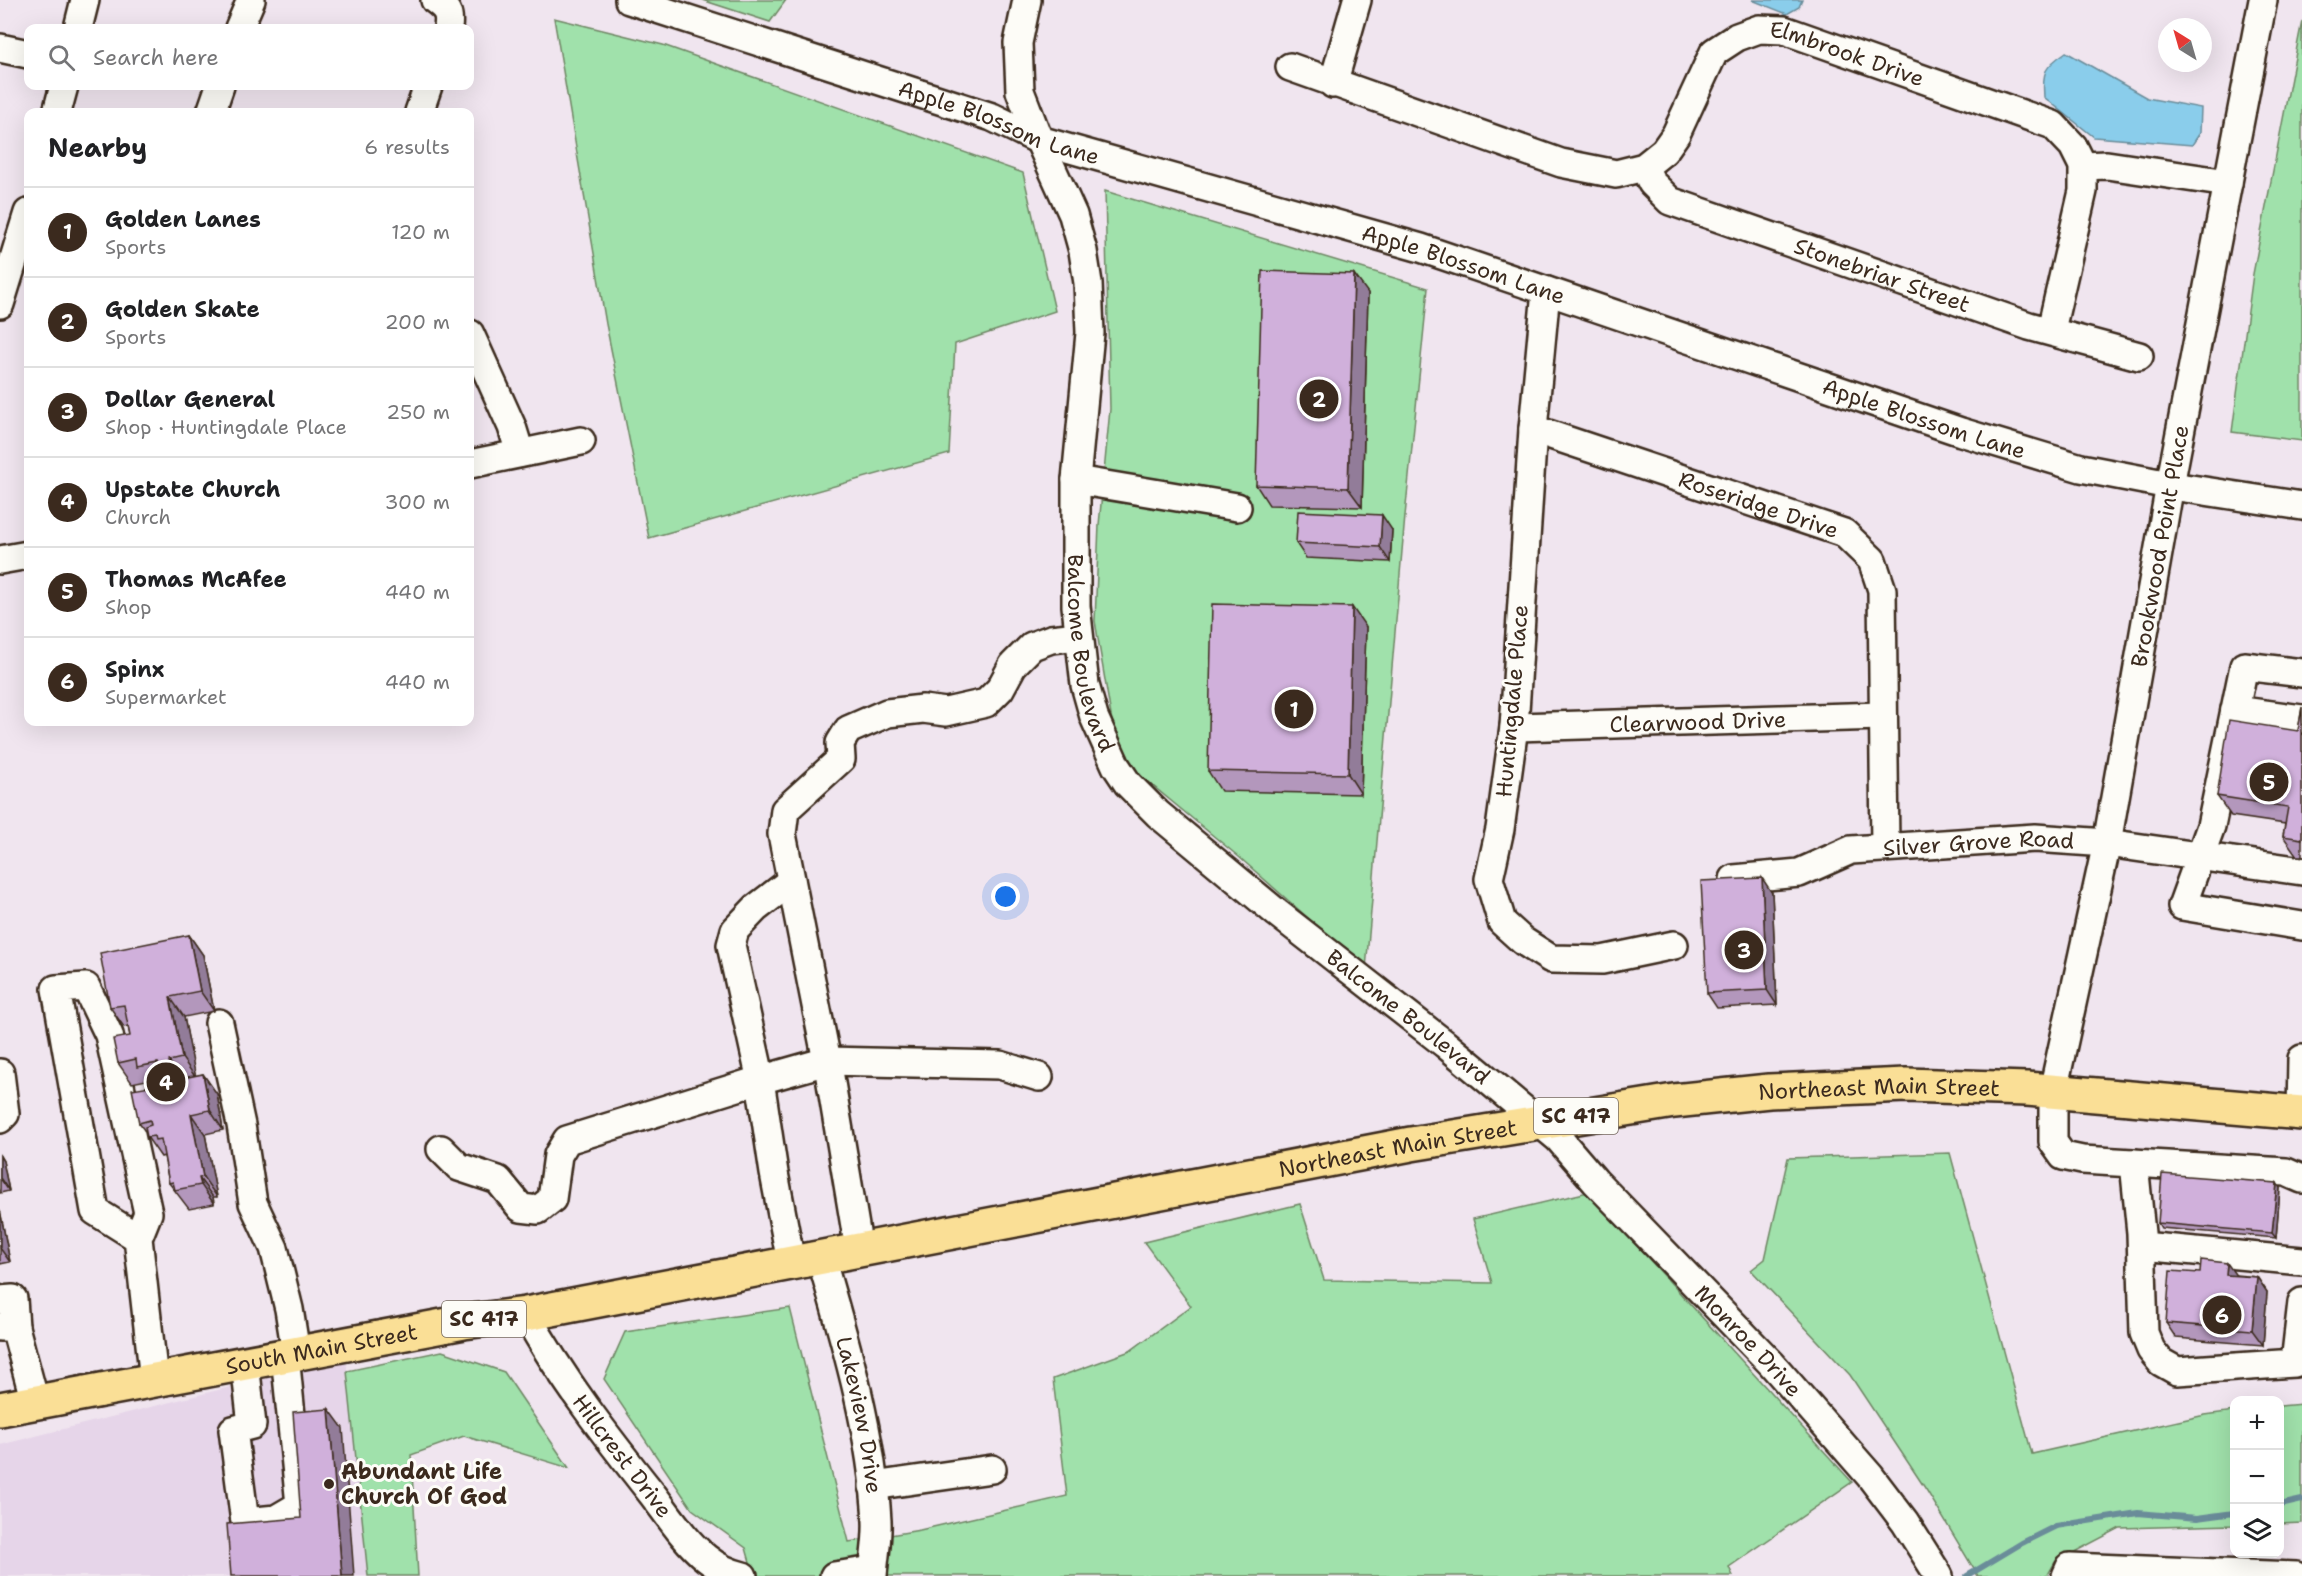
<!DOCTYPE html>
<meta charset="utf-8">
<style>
body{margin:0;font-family:"Shantell Sans",sans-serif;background:#f6f6f6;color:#202124}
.controls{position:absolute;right:18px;bottom:18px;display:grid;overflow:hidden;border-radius:12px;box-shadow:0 6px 24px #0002}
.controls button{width:54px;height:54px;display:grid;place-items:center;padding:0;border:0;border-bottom:2px solid #e0e0e0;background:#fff;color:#202124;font:30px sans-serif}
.compass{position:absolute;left:2158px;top:18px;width:54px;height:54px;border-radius:50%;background:#fff;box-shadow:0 6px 24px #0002;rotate:323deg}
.you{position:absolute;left:1006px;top:897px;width:21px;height:21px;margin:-15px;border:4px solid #fff;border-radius:50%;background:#1a73e8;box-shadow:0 0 0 9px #1a73e833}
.badge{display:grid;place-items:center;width:39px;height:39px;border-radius:50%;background:#3b2a1e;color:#fff;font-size:20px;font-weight:700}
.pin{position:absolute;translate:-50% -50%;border:3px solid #fff;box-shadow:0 2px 6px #0006}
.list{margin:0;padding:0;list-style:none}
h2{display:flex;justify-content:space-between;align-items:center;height:78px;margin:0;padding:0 24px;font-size:26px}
h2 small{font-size:20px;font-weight:400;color:#757577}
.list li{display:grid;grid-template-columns:39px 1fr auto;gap:18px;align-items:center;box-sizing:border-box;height:90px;padding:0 24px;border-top:2px solid #e0e0e0}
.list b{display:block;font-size:22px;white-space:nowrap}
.list p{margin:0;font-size:20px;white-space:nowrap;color:#757577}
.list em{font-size:20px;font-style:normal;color:#757577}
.icon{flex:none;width:33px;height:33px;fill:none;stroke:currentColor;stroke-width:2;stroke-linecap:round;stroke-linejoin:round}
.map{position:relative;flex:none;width:2302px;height:1576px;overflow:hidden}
.search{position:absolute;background:#fff;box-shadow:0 6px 24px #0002;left:24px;top:24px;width:450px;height:66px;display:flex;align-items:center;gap:15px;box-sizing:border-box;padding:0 21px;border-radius:12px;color:#757577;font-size:22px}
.panel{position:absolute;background:#fff;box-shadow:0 6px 24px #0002;left:24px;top:108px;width:450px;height:618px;border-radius:12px}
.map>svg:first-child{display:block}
</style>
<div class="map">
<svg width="2302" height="1576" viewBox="0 0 2302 1576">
<rect width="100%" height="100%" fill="#f0e5ef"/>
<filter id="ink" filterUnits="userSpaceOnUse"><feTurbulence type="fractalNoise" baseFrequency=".0167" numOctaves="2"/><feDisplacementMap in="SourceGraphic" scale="12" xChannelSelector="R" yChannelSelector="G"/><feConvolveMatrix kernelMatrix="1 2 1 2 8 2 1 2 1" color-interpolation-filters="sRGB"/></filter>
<g filter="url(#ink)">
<!-- built -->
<path fill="#e6d5e9" d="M346,1358L368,1576H0V1445Z"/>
<!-- green -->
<g fill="#a0e1ab" stroke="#6e8664" stroke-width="1.5">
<path d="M702,0H786L770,22Z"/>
<path d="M554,18L663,45L1023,173L1055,311L955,344L949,454L649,538L606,324Z"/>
<path d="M2302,21V441L2232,432L2253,274Z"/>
<path d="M1105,191L1428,288L1405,516L1366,969L1239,857L1118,757L1095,621L1099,525L1110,409Z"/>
<path d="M1950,1153L2032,1454L2205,1415L2234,1411V1525L2120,1528L2055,1562L2047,1576H1978L1927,1491L1850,1375L1751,1270L1765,1259L1788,1158Z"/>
<path d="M1588,1192L1852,1482L1729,1567L1733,1576H754L746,1548L692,1509L604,1379L625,1332L790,1308L849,1542L920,1530L1067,1496L1053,1379L1130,1351L1191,1306L1144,1242L1300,1204L1324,1280L1492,1283L1473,1219Z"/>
<path d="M442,1351L504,1372L569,1468L464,1436L411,1455L418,1576H368L347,1371Z"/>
<path d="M2302,1404V1523L2280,1524V1406Z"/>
</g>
<!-- water -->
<g fill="#8acdeb" stroke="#6a8c99" stroke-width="1.5">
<path d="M1752,0H1802L1799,7L1787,14Z"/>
<path d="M2066,52L2147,98L2201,108L2200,133L2192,145L2094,137L2044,97C2042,72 2044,67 2066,52Z"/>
</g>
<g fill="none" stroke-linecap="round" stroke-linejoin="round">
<!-- stream -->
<g stroke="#6a8c99" stroke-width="6">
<path d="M2280,1505L2302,1500"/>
<path d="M1967,1576L2022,1543L2056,1526L2138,1513L2197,1518L2234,1513"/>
</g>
<defs>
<g id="minor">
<path d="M435,0C447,9 450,13 448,28"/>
<path id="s1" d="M629,0L992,117L1039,140L1421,248L1961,432L2081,468L2185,488L2302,506"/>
<path id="s2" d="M1027,0L1018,43L1020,91L1039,140L1073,215L1083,251L1088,283L1090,333L1076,480V606L1085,685L1094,717L1116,766L1128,784L1158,814L1277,913L1445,1044L1559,1139L1595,1181L1771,1363L1870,1476L1905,1522L1939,1576"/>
<path d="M2263,0L2170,485L2107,843L2053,1091V1142L2063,1156L2082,1160L2286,1172L2302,1179"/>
<path d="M78,28L85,0"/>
<path d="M239,28L251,0"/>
<path d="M0,48L28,54"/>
<path id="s3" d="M1290,67L1561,163L1616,174L1644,167L1664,151L1676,134L1714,52L1737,37L1759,29L1784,30L2053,125L2073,146L2083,166V191L2051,330"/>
<path d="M1333,84L1357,0"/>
<path d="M57,112L64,86"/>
<path d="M211,112L220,86"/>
<path d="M419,112L428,86"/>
<path d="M2083,166L2107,165L2228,183"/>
<path id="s4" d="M1644,167L1652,183L1670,201L2029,326L2139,356"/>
<path d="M1546,291L1533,429L1514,727L1500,829L1489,879L1502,922L1523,941L1551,959L1602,960L1674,945"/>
<path d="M0,304L28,213"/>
<path d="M470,334L512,427L520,453"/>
<path id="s5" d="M1533,429L1844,533L1872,560L1882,590L1885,847"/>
<path d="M470,464L581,441"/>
<path d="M1076,480L1237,507"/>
<path d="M0,560L28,555"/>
<path d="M2302,673L2244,666L2211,826L2182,906L2302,926"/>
<path d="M2235,710L2302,719"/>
<path id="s6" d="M1514,727L1883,716"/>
<path id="s7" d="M1734,879L1799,873L1851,850L2035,838L2107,843L2302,871"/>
<path d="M219,1023L241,1125L253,1203L274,1248L289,1309L296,1353"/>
<path d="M0,1073L5,1114L0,1119"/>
<path d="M2301,1113L2302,1059"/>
<path d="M441,1149L459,1167L498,1180L521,1208L538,1210L552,1199L558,1155L567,1140L760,1080L827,1061L1000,1065L1039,1077"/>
<path d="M2134,1163L2141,1233L2144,1333L2151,1350L2161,1362L2177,1371L2295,1363L2302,1302"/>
<path d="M138,1238L148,1213L109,1035L86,987L56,989L95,1211L138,1238L154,1380"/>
<path d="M2142,1246L2302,1261"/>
<path d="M859,1250L829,1071L782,834L785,810L841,759L840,743L848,730L887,713L923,709L946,712L986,703L1000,689L1013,665L1032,646L1051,639L1078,636"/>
<path id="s8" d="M821,1258C846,1344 872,1431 877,1521C878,1539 874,1558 873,1576"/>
<path d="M791,1262L774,1173L758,1067L731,945L735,930L756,908L791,881"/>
<path d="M0,1300L13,1299L15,1327"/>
<path id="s9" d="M526,1314C561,1378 607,1437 653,1495C669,1516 685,1541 706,1558C717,1567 730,1573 743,1576"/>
<path d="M0,1327H15L35,1402"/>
<path d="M245,1363L252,1425L233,1430L245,1522L276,1519L300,1505L285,1355"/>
<path d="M873,1486L992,1469"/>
<path d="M834,1576L873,1570"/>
<path d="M2066,1576L2070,1567L2297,1576"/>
</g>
<g id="major">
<path id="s10" d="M0,1409L464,1322L526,1314L1411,1144L1674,1101L1769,1091L1906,1085L2027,1089L2302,1113"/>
</g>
</defs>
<!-- minor casing -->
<use href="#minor" stroke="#3b2a1e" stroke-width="32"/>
<!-- major casing -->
<use href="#major" stroke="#3b2a1e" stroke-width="38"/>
<!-- minor -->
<use href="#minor" stroke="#fdfcf7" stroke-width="27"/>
<!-- major -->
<use href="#major" stroke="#fadf96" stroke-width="33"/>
</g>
<!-- wall -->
<g fill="#b397bc" stroke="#3b2a1e" stroke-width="1.5">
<path d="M1368,293L1362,507L1269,505L1256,485Z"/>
<path d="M1392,530L1390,562L1306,558L1296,543Z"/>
<path d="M1366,627L1361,794L1221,791L1208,771Z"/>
<path d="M2302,707V856H2297L2283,836L2285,824L2231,816L2217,796L2298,731Z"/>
<path d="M1772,893L1777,1005L1717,1008L1707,993Z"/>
<path d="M189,935L203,955L214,1011L184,1017L195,1076L203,1074L217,1094L223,1130L205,1134L217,1197H213L214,1204L189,1209L169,1183L164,1156L161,1157L147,1137V1134L139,1123L150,1086L146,1080L132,1083L118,1063L130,1036L128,1026L124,1027L110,1007Z"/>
<path d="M0,1156L3,1161L9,1191L0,1193Z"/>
<path d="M2280,1188L2276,1238L2161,1228L2158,1223Z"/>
<path d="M0,1210L10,1262L0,1264Z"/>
<path d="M2236,1275L2257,1277L2267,1292L2263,1345L2176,1338L2166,1323Z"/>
</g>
<!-- shaded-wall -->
<g fill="#927b99" stroke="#3b2a1e" stroke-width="1.5">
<path d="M1354,274L1368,293L1362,507L1348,488Z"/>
<path d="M1382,515L1392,530L1390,562L1380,547Z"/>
<path d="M1352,607L1366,627L1361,794L1348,774Z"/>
<path d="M1762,878L1772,893L1777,1005L1767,990Z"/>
<path d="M189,935L203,955L214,1011L200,991Z"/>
<path d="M170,997L184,1017L196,1078L182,1058Z"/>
<path d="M169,1061L183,1081L173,1080Z"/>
<path d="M203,1074L217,1094L223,1130L210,1110Z"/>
<path d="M191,1114L205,1134L217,1197L203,1177Z"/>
<path d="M0,1156L3,1161L9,1191L0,1178Z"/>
<path d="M199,1178L213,1197L214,1204L201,1185Z"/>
<path d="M2277,1183L2280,1188L2276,1238L2272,1233Z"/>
<path d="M0,1210L10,1262L0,1248Z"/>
<path d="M2227,1263L2237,1277L2226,1275Z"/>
<path d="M2257,1277L2267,1292L2263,1345L2252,1330Z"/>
<path d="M329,1409L343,1428L354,1576H342Z"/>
</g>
<!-- building -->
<g fill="#d0b0db" stroke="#3b2a1e" stroke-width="1.5">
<path d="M1262,271L1354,274L1348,488L1256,485Z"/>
<path d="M1298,511L1382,515L1380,547L1296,543Z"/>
<path d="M1212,604L1352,607L1348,774L1208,771Z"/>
<path d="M2302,707V839L2283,836L2288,807L2217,796L2229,720L2298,731Z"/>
<path d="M1762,878L1767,990L1707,993L1701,881Z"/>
<path d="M189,935L200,991L170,997L182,1058L169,1061L173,1080L203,1074L210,1110L191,1114L203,1177L199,1178L201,1185L175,1190L173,1182L169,1183L161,1139L155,1140L154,1136L147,1137L145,1127L151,1125L150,1120L139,1123L132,1089L162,1084L158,1063L137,1067L136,1059L118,1063L113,1039L130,1036L124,1005L110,1007L100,953Z"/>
<path d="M2162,1174L2277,1183L2272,1233L2158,1223Z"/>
<path d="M2201,1260L2227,1263L2226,1275L2257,1277L2252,1330L2166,1323L2170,1271L2200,1273Z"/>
<path d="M329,1409L342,1576H231L227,1524L301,1518L293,1412Z"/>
</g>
</g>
<!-- markers -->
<circle fill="#3b2a1e" stroke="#fdfcf7" stroke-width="2" cx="329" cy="1484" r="6"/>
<g text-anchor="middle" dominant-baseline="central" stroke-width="6" stroke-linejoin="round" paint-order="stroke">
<!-- shield labels -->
<g fill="#fdfcf7" stroke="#75695f" stroke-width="1.5">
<rect x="1534" y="1098" width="84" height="36" rx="4.5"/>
<rect x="442" y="1301" width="84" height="36" rx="4.5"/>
</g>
<g font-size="21" font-weight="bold" fill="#3b2a1e">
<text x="1576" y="1116">SC 417</text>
<text x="484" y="1319">SC 417</text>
</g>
<!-- street labels -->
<g font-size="22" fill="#3b2a1e" stroke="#fdfcf7">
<text stroke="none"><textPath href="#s3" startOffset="652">Elmbrook Drive</textPath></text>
<text stroke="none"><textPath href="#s1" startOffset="390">Apple Blossom Lane</textPath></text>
<text stroke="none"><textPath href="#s1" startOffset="876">Apple Blossom Lane</textPath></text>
<text stroke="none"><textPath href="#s4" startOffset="268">Stonebriar Street</textPath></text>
<text stroke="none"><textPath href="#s1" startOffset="1362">Apple Blossom Lane</textPath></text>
<text stroke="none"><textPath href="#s5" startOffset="238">Roseridge Drive</textPath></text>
<text transform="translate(2160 546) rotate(-80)">Brookwood Point Place</text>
<text stroke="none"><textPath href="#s2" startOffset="669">Balcome Boulevard</textPath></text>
<text transform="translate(1512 701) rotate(-85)">Huntingdale Place</text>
<text stroke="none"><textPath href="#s6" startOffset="184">Clearwood Drive</textPath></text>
<text stroke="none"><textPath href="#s7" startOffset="250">Silver Grove Road</textPath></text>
<text stroke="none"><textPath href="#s2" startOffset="1173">Balcome Boulevard</textPath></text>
<text stroke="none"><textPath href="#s10" startOffset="1908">Northeast Main Street</textPath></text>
<text stroke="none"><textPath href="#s10" startOffset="1422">Northeast Main Street</textPath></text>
<text stroke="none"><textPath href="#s2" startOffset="1644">Monroe Drive</textPath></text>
<text stroke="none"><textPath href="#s10" startOffset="327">South Main Street</textPath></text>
<text stroke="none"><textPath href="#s8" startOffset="162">Lakeview Drive</textPath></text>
<text stroke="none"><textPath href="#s9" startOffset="172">Hillcrest Drive</textPath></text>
</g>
<!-- poi labels -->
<g font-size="22" font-weight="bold" fill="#3b2a1e" stroke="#fdfcf7" text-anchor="start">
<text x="341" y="1471">Abundant Life<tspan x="341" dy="25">Church Of God</tspan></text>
</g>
</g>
</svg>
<div class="controls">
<button>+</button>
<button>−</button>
<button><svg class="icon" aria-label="layers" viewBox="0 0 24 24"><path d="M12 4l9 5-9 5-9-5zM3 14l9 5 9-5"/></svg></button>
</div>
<svg class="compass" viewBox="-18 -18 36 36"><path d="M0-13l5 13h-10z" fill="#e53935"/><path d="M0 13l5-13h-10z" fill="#757577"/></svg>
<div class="you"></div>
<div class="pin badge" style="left:1294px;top:709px">1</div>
<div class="pin badge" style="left:1319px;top:399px">2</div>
<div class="pin badge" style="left:1744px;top:950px">3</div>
<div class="pin badge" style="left:166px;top:1082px">4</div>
<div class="pin badge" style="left:2269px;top:782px">5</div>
<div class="pin badge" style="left:2222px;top:1315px">6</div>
<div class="search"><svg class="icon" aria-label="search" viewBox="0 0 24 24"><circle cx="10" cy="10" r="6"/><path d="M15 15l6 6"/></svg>Search here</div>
<section class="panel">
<h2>Nearby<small>6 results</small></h2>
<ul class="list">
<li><span class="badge">1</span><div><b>Golden Lanes</b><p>Sports</p></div><em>120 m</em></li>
<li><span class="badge">2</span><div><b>Golden Skate</b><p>Sports</p></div><em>200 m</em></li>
<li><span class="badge">3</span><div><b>Dollar General</b><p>Shop · Huntingdale Place</p></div><em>250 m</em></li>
<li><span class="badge">4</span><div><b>Upstate Church</b><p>Church</p></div><em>300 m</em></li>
<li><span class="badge">5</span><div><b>Thomas McAfee</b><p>Shop</p></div><em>440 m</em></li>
<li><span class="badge">6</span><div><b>Spinx</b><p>Supermarket</p></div><em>440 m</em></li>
</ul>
</section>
</div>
